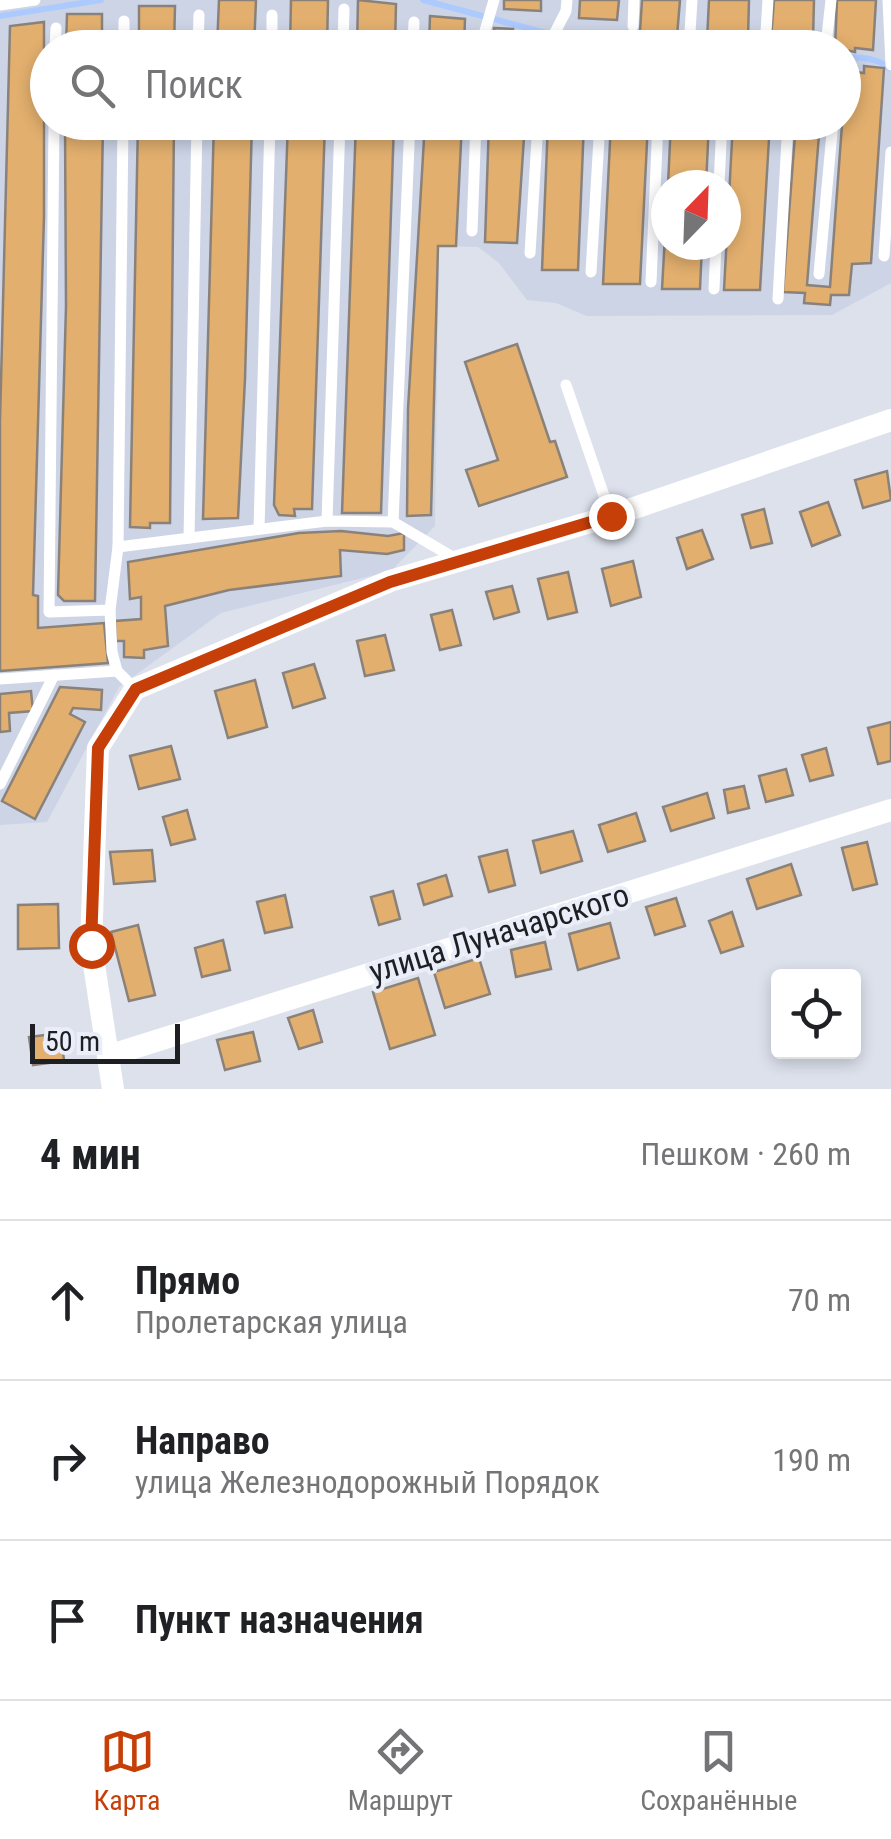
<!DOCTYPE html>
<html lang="ru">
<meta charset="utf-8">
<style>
body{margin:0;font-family:"Roboto Condensed",sans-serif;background:#f6f6f6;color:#202124}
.controls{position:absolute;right:30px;bottom:30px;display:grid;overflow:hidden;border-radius:10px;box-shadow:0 5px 15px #0003}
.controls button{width:90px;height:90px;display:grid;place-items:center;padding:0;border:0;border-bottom:2px solid #e0e0e0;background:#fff;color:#202124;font:50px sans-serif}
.compass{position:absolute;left:651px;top:170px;width:90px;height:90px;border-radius:50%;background:#fff;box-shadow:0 5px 15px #0003;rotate:23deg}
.scale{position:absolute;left:30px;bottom:25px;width:150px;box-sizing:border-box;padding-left:10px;border:5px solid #1d1f23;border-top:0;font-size:28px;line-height:35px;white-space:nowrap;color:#1d1f23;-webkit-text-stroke:8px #e9eef9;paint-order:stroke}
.stop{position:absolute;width:30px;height:30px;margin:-22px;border:8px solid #c63f08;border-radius:50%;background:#fff}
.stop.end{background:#c63f08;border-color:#fff;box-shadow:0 2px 10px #0008}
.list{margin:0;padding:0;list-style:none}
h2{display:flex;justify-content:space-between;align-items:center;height:130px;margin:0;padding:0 40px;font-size:42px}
h2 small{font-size:32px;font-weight:400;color:#757577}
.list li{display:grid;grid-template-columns:65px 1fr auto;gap:30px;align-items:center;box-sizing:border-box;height:160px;padding:0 40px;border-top:2px solid #e0e0e0}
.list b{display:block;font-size:38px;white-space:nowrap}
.list p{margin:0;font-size:32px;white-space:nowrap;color:#757577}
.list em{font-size:32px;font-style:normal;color:#757577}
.icon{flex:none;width:55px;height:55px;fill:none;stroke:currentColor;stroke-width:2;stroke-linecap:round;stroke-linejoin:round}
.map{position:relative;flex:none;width:891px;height:1089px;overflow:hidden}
.search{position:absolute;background:#fff;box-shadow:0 5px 15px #0003;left:30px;right:30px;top:30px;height:110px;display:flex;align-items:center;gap:25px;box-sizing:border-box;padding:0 35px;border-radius:55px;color:#757577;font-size:38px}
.sheet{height:610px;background:#fff}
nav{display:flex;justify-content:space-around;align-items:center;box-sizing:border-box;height:140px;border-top:2px solid #e0e0e0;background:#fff;font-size:28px;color:#757577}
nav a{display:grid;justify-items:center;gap:5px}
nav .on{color:#c63f08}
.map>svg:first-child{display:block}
</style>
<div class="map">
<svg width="891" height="1089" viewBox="0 0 891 1089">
<rect width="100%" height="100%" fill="#dce1ec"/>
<!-- built -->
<path fill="#ccd4e6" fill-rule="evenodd" d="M0,0H891V283L832,315L587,316L556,303L527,300L499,263L478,247L439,246L435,526L391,571L221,613L119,687L47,822L0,825ZM48,48H844V122H48ZM666,185H726V245H666Z"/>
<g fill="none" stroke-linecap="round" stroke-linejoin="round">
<!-- stream -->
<g stroke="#adcaff" stroke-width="6">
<path d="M423,0L553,35L699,48"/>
<path d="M0,16L101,0"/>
<path d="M844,57C860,57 877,58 890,68"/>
</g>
</g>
<!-- building -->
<g fill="#e2af6e" stroke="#8a827a" stroke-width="2.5">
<path d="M219,0H256L254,48H217Z"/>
<path d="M291,0H328L327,48H290Z"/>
<path d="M358,0L396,4L395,48H357Z"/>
<path d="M504,0H541V11L504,9Z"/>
<path d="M580,0H619L617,20L579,18Z"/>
<path d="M642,0H680L677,36L640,32Z"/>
<path d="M709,0H749L748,38L707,41Z"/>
<path d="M774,0H814L813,40L771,38Z"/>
<path d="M837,0H876L873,50L855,48V52L835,48Z"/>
<path d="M139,6H175L174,48H139Z"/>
<path d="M67,14H102V48H66Z"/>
<path d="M430,16L465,19L464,48H429Z"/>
<path d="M44,22V216L33,595L38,596V628L104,623L108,663L0,671V421L10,26Z"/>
<path d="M494,28L513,29V36L531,39L530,48H493Z"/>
<path d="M864,66L884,68L871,263L852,264L849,295H831L830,305L804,303L805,293L783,292L796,122H820L807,285L830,287L846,71L864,73Z"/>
<path d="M65,122H103L95,601H64L58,595L66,306Z"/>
<path d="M138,122H174L170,523H150V528L130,527Z"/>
<path d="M214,122H252L245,379L238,518L203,519Z"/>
<path d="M288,122H325L312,509H294L295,516L279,515L274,505Z"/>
<path d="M356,122H394L381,513H342Z"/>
<path d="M425,122H462L456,246H438L431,515L407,516L408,409Z"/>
<path d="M489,122H525L517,243L485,242Z"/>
<path d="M548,122H584L578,270H542Z"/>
<path d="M611,122H648L640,284H603Z"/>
<path d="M671,122H709L706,185H668Z"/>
<path d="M733,122H770L760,290H724Z"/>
<path d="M666,218V245H702L700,289H662Z"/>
<path d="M517,344L550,442L555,441L567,477L479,506L466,470L498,460L465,362Z"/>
<path d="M887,471L891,500L863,508L855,480Z"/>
<path d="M828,502L840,535L812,546L800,512Z"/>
<path d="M764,509L772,543L751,548L742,515Z"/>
<path d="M702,530L713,559L687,569L677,538Z"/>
<path d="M341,531L388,536L404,533V550L387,554L340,550L341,576L229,590L165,606L168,646L144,650V658L124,657V641H116L115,621L141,619V597L130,599L128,562L299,533Z"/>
<path d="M633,561L641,597L611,606L602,569Z"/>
<path d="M568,572L577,612L548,619L538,579Z"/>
<path d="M512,586L519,612L494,619L486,592Z"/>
<path d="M452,610L461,645L440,650L431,615Z"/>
<path d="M385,635L394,670L365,676L357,641Z"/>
<path d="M314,664L325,698L293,708L283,673Z"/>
<path d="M255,680L267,727L228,738L215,691Z"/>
<path d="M60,687L102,690L101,710L73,708L70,714L85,722L35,819L2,801Z"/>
<path d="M31,691L33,711L9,713L10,731L0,732V694Z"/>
<path d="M891,722V761L878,764L868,728Z"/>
<path d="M171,746L180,779L139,789L130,756Z"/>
<path d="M826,748L833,775L810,781L802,755Z"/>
<path d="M786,769L793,795L766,802L759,776Z"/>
<path d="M744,786L749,808L728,813L724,790Z"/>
<path d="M707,793L714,818L671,831L663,807Z"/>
<path d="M187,810L195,839L171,845L163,817Z"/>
<path d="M636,813L645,841L608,852L599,825Z"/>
<path d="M573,831L582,861L541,873L533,841Z"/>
<path d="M867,842L877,884L853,890L842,848Z"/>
<path d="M152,850L155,881L114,884L110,852Z"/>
<path d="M507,850L515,885L489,892L479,857Z"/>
<path d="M791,864L801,895L757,909L747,879Z"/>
<path d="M446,875L452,896L424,905L418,884Z"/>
<path d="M393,891L400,919L379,925L371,897Z"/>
<path d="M285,895L292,927L265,933L257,902Z"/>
<path d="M676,898L685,926L655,935L646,907Z"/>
<path d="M58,904L59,948L18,949V905Z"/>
<path d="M732,912L743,946L721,953L709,921Z"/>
<path d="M610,923L619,958L578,970L569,934Z"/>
<path d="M138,925L155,995L129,1001L111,932Z"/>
<path d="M223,940L230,970L202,977L195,948Z"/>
<path d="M545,942L551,969L516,977L511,950Z"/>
<path d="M479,958L490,994L445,1008L434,972Z"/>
<path d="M418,978L435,1035L390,1049L373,992Z"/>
<path d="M313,1010L322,1042L299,1049L288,1018Z"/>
<path d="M253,1032L260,1061L225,1070L217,1040Z"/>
<path d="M61,1033L64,1061L33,1065L29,1037Z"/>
</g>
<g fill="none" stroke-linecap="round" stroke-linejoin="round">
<!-- service -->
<g stroke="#fff" stroke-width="11">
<path d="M888,0L891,65"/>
<path d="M0,5L35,0"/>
<path d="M633,26L634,0"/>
<path d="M766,32L768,0"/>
<path d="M55,48L56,28"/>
<path d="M124,48V21"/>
<path d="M198,48L199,15"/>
<path d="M272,48V15"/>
<path d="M343,48L344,9"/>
<path d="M413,48L414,22"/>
<path d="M480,48L494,0"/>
<path d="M547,48L566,11L567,0"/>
<path d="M689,48L692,0"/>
<path d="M829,48L827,36L831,0"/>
<path d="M54,122L49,612L110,610L118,547L327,521L393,522L456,559"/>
<path d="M719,185L722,122"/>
<path d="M472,231L476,122"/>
<path d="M530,253L538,122"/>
<path d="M884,256L891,152"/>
<path d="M591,272L600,122"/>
<path d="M819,274L833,122"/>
<path d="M651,282L658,122"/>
<path d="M714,289L716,245"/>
<path d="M778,299L788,122"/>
<path d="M566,385L611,516"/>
<path d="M327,521L340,122"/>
<path d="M393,522L410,122"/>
<path d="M259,529L270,122"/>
<path d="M189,538L197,122"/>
<path d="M118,547L123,122"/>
<path d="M110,610L112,652L117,671"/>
<path d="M0,679L117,671L135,689"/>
<path d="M0,784L54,675"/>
</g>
<!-- minor -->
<g stroke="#fff" stroke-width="22">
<path d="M108,1056L891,810"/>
<path d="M113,1089L91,945L98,748L135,689L390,581L611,516L891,420"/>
</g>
</g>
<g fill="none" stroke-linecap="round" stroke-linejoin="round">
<!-- route -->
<path stroke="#c63f08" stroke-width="12" d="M91,945L98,748L136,689L390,582L611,516"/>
</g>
<g text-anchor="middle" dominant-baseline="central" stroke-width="8" stroke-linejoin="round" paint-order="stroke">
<!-- street labels -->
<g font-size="32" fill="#1d1f23" stroke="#e9eef9">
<text transform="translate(499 933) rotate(-17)">улица Луначарского</text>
</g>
</g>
</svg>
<div class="controls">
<button><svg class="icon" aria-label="locate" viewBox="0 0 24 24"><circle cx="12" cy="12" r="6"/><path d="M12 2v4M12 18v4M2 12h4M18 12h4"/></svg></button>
</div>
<svg class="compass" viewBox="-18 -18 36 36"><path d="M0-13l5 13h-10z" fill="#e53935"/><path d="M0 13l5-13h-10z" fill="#757577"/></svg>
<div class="scale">50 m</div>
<div class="stop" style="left:91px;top:945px"></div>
<div class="stop end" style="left:611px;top:516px"></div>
<div class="search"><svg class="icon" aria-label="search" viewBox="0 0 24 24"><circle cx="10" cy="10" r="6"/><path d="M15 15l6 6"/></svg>Поиск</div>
</div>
<section class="sheet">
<h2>4 мин<small>Пешком · 260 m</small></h2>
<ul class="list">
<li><svg class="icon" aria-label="ahead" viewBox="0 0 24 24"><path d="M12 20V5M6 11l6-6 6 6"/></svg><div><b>Прямо</b><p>Пролетарская улица</p></div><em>70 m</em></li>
<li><svg class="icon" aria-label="right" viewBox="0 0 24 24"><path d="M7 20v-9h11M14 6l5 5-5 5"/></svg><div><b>Направо</b><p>улица Железнодорожный Порядок</p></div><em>190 m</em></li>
<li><svg class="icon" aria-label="arrive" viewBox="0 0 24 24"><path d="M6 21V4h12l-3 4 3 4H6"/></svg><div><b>Пункт назначения</b></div></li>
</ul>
</section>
<nav>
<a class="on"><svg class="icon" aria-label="map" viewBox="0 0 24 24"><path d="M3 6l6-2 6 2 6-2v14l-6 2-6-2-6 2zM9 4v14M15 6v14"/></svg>Карта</a>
<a><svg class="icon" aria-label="directions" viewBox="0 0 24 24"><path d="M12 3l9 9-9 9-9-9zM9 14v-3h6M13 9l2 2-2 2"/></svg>Маршрут</a>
<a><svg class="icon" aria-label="saved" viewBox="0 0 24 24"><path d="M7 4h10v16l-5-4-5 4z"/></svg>Сохранённые</a>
</nav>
